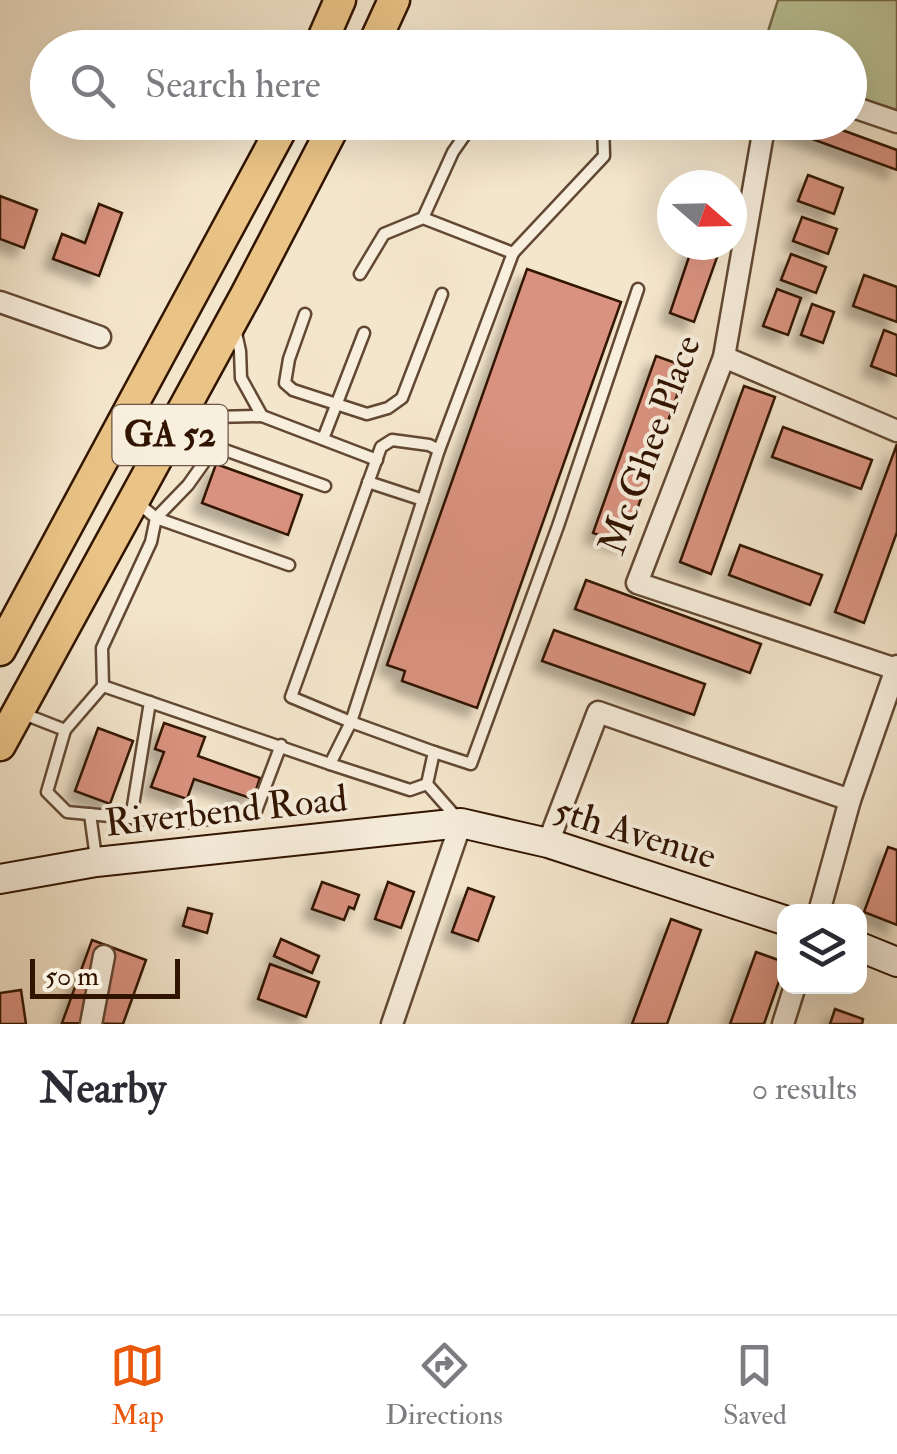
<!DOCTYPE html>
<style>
body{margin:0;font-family:"IM FELL Double Pica",serif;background:#f7f7f7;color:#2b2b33}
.controls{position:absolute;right:30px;bottom:30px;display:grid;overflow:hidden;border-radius:20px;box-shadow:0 10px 40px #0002}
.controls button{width:90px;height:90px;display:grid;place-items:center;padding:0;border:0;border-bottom:2px solid #e1e1e2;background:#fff;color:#2b2b33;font:50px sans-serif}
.compass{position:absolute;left:657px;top:170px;width:90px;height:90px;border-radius:50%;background:#fff;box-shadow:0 10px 40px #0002;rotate:110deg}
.scale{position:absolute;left:30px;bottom:25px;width:150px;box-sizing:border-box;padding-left:10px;border:5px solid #311400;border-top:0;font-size:28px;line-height:35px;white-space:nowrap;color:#311400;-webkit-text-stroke:8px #f8efde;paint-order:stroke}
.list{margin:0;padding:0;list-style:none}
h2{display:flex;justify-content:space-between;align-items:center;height:130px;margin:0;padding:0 40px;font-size:42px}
h2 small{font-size:32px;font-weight:400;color:#7c7c81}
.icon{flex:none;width:55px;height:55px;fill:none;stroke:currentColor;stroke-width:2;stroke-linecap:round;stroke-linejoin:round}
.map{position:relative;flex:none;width:897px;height:1024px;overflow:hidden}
.search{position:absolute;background:#fff;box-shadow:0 10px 40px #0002;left:30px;right:30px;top:30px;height:110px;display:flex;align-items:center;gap:25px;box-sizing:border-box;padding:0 35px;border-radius:55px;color:#7c7c81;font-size:38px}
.sheet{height:290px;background:#fff}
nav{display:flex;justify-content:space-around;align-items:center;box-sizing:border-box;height:140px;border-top:2px solid #e1e1e2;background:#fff;font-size:28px;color:#7c7c81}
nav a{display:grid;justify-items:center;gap:5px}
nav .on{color:#ea580c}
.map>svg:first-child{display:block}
</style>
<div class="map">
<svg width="897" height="1024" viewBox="0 0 897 1024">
<defs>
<filter id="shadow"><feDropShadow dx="-9" dy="9" stdDeviation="5" flood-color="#0004"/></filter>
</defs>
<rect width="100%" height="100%" fill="#f4e6cc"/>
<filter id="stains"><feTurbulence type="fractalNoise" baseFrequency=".002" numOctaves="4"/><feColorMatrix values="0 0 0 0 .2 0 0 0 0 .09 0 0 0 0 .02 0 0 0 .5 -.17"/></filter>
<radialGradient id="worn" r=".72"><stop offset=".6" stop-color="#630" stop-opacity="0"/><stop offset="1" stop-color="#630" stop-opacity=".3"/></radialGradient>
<!-- green -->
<path fill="#bcc497" stroke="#766c4c" stroke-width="2.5" d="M778,0H897V111L850,95V48L763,47Z"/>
<!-- building -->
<g fill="#d9927f" stroke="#311400" stroke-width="2.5" filter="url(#shadow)">
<path d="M784,122H820L897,150V170L782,128Z"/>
<path d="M808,175L843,188L834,214L798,201Z"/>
<path d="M0,196L37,210L24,248L0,239Z"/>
<path d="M99,204L122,213L99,276L53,259L62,234L85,243Z"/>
<path d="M802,217L837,229L828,254L793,241Z"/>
<path d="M693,245L721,246L694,322L670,313Z"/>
<path d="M791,254L826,267L816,293L781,280Z"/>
<path d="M527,269L621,302L477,708L402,681L405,671L387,665Z"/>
<path d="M864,275L897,287V322L853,306Z"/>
<path d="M777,289L801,298L788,335L763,326Z"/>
<path d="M812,304L834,312L823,343L801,335Z"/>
<path d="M884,330L897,335V376L871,366Z"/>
<path d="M656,356L687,367L625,544L593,533Z"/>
<path d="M744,386L775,397L711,574L680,562Z"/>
<path d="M783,427L872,460L861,489L772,457Z"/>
<path d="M897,444V532L864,623L835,612Z"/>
<path d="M216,464L302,495L288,535L202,503Z"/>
<path d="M740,545L822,575L810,605L729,575Z"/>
<path d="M586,580L761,644L750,673L575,609Z"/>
<path d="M554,630L705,684L694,715L542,661Z"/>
<path d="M164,723L205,737L198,756L260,778L253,799L194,779L187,799L151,787L164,752L155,749Z"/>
<path d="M98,728L133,741L110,804L75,791Z"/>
<path d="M888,847L897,850V925L864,912Z"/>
<path d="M322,882L359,895L354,909L349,907L344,920L312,909Z"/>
<path d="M388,882L414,892L401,928L375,919Z"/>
<path d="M468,888L494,897L478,941L452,932Z"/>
<path d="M188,908L212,914L207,933L183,926Z"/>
<path d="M671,919L701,930L667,1024H632Z"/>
<path d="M281,939L319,956L312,973L274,956Z"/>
<path d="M92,940L146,960L123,1024L62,1023Z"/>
<path d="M756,952L784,962V967L764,1024H730Z"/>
<path d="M270,964L319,982L306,1017L258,999Z"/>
<path d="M21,990L26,1024H0V993Z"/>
<path d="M835,1009L863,1019L862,1024H830Z"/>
</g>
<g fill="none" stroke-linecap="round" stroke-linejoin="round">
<defs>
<g id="lane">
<path d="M423,218L453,152L474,122"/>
<path d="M513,253L604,156L603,122"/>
<path d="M360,274L384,234L423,218L513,253L439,450"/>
<path d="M305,314L289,359L285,383L293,390L367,414L388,408L402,398L442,294"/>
<path d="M262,416L377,460"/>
<path d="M177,431L197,427L213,417L262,416L241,378L240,351L235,328"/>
<path d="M323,439L364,333"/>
<path d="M392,440L429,445L439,450L351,722L291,697L381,447Z"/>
<path d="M368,482L423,500"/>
<path d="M289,565L156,518L188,485L210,454L222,449L325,486"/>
<path d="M103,686L102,648L151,542L156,518L139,504"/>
<path d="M24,714L65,730"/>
<path d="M281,745L256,811L184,823L131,818L67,812L47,792L65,730L103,686L330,764"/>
<path d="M434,752L471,764L558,526L638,289"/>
<path d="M427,784L410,790L330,764L351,722L434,752L427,784L457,818"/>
<path d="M90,814L96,858"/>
<path d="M131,818L150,702"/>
</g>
<g id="street">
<path d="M850,106L897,122"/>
<path d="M765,122L724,357L637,583L896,669"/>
<path d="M0,302L100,337"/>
<path d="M724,357L897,431"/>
<path d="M548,843L598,712L850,800"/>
<path d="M819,912L850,800L897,666"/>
<path d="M91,1024L104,956"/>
<path d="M392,1024L461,823"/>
<path d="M783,1024L795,986"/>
</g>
<g id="secondary">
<path d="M0,879L96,862L461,823L548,843L784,920"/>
<path d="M860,947L897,962"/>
</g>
<g id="primary">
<path d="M319,48L340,0"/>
<path d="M372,48L394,0"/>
<path d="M0,650L285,122"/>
<path d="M0,745L246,295L336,122"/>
</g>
</defs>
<!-- lane casing -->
<use href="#lane" stroke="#624833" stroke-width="15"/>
<!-- street casing -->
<use href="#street" stroke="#624833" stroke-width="25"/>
<!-- secondary casing -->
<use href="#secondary" stroke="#311400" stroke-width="32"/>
<!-- primary casing -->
<use href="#primary" stroke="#311400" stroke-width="35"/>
<!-- lane -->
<use href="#lane" stroke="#f8efde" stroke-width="10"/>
<!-- street -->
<use href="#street" stroke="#f8efde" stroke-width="20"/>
<!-- secondary -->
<use href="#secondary" stroke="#f8efde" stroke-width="28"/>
<!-- primary -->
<use href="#primary" stroke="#eac386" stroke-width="30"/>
</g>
<g text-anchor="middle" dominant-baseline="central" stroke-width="8" stroke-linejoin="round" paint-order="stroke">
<!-- shield labels -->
<rect fill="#f8efde" stroke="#6d5643" stroke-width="2.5" x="112.5" y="405" width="115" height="60" rx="8"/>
<g font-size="35" font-weight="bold" fill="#311400">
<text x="170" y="435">GA 52</text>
</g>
<!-- street labels -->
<g font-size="38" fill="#311400" stroke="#f8efde">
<text transform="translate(650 445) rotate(-70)">Mc Ghee Place</text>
<text transform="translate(226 811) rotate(-6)">Riverbend Road</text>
<text transform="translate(635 833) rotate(17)">5th Avenue</text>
</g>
</g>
<rect width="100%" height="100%" filter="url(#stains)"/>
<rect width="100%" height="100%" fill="url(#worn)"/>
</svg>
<div class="controls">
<button><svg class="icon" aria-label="layers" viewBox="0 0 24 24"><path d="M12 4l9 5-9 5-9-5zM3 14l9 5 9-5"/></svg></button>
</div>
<svg class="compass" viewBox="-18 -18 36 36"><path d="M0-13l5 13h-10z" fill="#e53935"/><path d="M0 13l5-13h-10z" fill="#7c7c81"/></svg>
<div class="scale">50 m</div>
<div class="search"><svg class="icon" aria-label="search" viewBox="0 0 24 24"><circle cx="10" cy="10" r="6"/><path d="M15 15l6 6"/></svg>Search here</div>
</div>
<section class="sheet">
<h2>Nearby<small>0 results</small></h2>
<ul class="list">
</ul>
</section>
<nav>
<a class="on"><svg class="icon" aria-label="map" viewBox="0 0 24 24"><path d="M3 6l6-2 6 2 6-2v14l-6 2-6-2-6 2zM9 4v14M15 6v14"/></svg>Map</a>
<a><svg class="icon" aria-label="directions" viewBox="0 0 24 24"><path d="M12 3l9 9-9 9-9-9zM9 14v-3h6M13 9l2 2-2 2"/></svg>Directions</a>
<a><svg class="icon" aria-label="saved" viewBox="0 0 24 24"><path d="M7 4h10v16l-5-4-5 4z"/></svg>Saved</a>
</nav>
